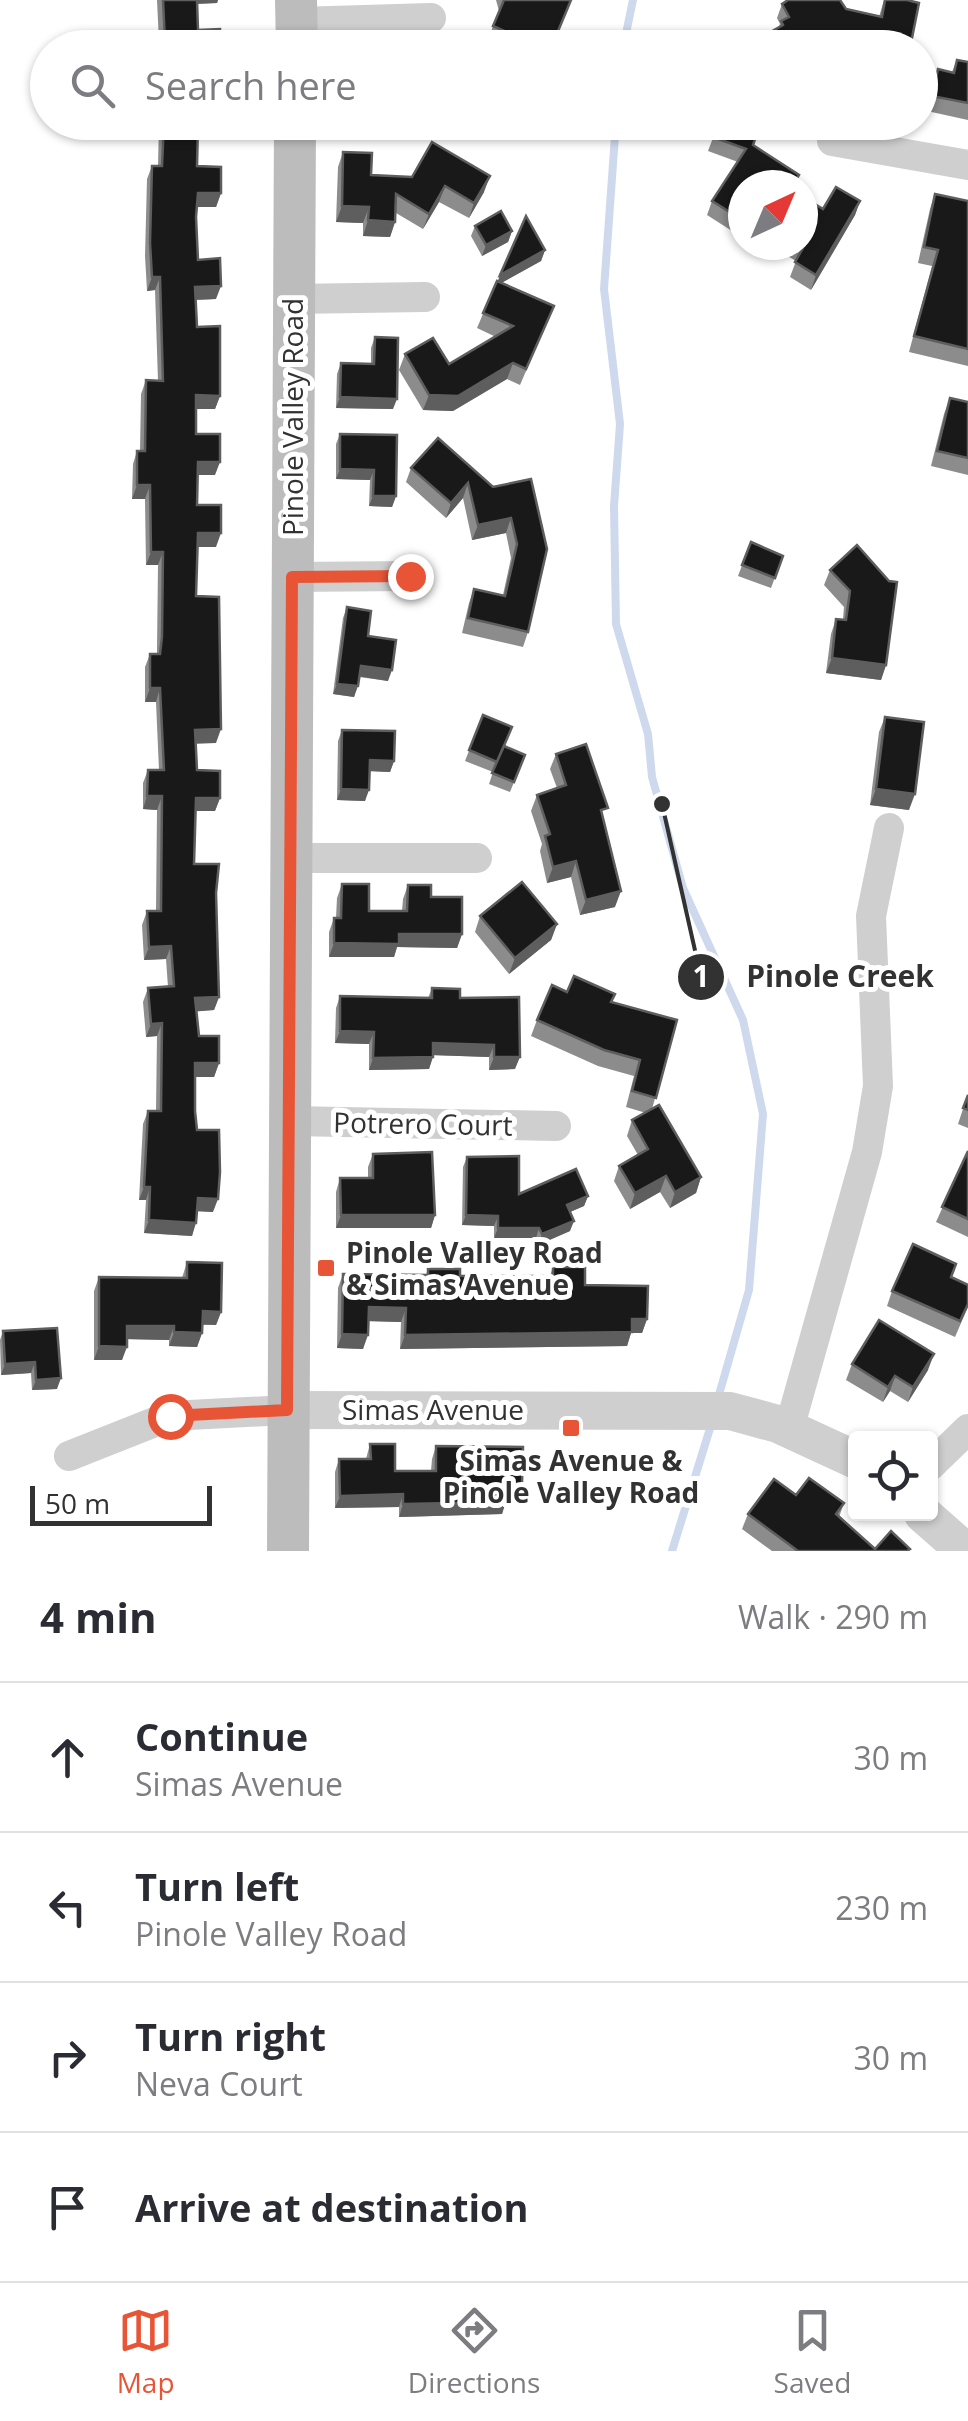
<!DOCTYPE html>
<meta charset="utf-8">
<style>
body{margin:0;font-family:"Open Sans",sans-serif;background:#f2f2f3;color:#2b2b33}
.controls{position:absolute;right:30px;bottom:30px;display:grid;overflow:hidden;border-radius:10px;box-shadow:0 2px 8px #0004}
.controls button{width:90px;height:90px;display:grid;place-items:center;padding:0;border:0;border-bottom:2px solid #e1e1e2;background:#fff;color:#2b2b33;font:50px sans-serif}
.compass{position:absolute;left:728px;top:170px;width:90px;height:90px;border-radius:50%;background:#fff;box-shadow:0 2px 8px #0004;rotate:44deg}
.scale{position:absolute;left:30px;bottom:25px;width:182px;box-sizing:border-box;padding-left:10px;border:5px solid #323232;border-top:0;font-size:28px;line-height:35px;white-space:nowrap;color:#323232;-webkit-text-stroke:8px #fff;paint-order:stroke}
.stop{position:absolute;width:30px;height:30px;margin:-22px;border:8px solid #e85536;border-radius:50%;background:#fff}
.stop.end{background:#e85536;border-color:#fff;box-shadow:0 2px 10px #0008}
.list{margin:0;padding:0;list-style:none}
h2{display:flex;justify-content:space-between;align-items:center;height:130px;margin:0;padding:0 40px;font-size:42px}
h2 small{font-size:32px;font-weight:400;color:#7c7c81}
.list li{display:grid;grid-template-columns:65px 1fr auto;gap:30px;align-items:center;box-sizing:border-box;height:150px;padding:0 40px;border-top:2px solid #e1e1e2}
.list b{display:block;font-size:38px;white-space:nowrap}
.list p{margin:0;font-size:32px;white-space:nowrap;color:#7c7c81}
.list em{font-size:32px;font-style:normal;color:#7c7c81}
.icon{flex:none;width:55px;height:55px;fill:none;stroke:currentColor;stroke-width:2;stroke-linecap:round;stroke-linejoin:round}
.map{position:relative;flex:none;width:968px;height:1551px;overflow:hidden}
.search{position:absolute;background:#fff;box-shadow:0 2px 8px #0004;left:30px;right:30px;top:30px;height:110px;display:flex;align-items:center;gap:25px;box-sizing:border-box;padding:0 35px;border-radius:55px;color:#7c7c81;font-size:38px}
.sheet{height:730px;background:#fff}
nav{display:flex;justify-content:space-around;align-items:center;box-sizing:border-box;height:140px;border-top:2px solid #e1e1e2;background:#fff;font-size:28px;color:#7c7c81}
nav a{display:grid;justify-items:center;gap:5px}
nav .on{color:#e85536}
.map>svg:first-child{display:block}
</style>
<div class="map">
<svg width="968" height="1551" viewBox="0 0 968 1551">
<rect width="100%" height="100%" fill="#fff"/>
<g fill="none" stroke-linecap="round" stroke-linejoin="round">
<!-- stream -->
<g stroke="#ced9ee" stroke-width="8">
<path d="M623,48L633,0"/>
<path d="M616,122L604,289L620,424L614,506L616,624L648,734L652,777L683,888L743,1020L763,1114L749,1290L718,1398"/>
<path d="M672,1551L712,1422"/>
</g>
<!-- minor -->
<g stroke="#cfcfcf" stroke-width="30">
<path d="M297,22L431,18"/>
<path d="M832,141L968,165"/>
<path d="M292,299L425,297"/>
<path d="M292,577L410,576"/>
<path d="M290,858H477"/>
<path d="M291,1121L556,1126"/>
<path d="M789,1429L867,1152L878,1086L871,916L889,828"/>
<path d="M69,1456L170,1416L287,1410"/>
<path d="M930,1466L968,1429"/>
</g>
<!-- tertiary -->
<g stroke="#cfcfcf" stroke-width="38">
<path d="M287,1410L730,1411L778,1424L856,1460"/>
<path d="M923,1514L965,1551"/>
</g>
<!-- secondary -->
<g stroke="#bcbcbc" stroke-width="42">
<path d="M296,0L297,48"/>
<path d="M288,1551L295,122"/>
</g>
</g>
<!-- wall -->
<g fill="#8c8c8c">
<path d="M157,0H218L217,3L197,4L198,30L221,48H148L150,42H159Z"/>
<path d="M496,0H572L494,42L488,39L499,11Z"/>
<path d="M884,0L910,48H742L778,28L780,24L777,18L782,4L846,9L879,17Z"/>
<path d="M957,60L968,62V120L927,111L932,85L938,69L952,72Z"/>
<path d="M159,122H220L216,134L198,137L197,166L221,193L216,207H197L196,217L198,260L216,299L196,300L197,327L220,396L215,409H196V434L215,475H198L197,505L216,547H197L196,596L216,743H195L197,770L220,798L215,811H196L194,864L216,893L219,997L214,1010L197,1011L199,1036L219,1063L214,1077H195V1111L197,1130L213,1212L197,1211L192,1236L144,1233L146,1200H139L143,1124L148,1111H156L157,1036L146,1037L143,1002L148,988L168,987L166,959L144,960L142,925L147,911H156L157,810L143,809V783L148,770H159L156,702H145V667L150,654H157V650L158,565H146L145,499H132L133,464L137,451H140L141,394L146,380L158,381L155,290L147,291L145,256L147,179L152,166H158Z"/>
<path d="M719,122L753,145L743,185V238L707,215L712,201L738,162L708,151Z"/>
<path d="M343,152L371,175L484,192L469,218L439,202L423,229L396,213L395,222L390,237L363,236V223L336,222L338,167Z"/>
<path d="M935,194L968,201V366L909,352L932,266L918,263L930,209Z"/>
<path d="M860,201L855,215L811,290L790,277L796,261L769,245H803L823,209Z"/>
<path d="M475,226L512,231L508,242L482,256L471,236Z"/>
<path d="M545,250L541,261L501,283L554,306L520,385L507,379L453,411L423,410L399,370L405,354L449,364L496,337L477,328L497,281Z"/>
<path d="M375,337L393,409L336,408L337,374L341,363L371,364V348Z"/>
<path d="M950,398L968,402V475L931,466L944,414Z"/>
<path d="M340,434L396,496L392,507L369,506L370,480L336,479V444Z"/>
<path d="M411,468L493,487L531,479L528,632L523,647L462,633L469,603L474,589L503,595L511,558L506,533L472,540L463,498L446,518L406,482Z"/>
<path d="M751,542L783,556L771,588L738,576Z"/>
<path d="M857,545L886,665L881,680L826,673L831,634L836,619H843L844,607L824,585L830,570Z"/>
<path d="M347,607L368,636L388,681L359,677L354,697L333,694L343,618Z"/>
<path d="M483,715L504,746L525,755L510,792L489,784L493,772L465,761Z"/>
<path d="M885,717L909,810L870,805L879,732Z"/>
<path d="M342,730L394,761L390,772L370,771L365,801L337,800L338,741Z"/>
<path d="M556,754L603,820L615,907L580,915L571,877L547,883L540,851L542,844L531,811L537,795L557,788L550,769Z"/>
<path d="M342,884L369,911H402L403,899L408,885L431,897L462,934L457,948L397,947L394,957H329V932L334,918H336L337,898Z"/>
<path d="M480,916L557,924L551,940L509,974L475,932Z"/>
<path d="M432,988L460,998L515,1069L489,1070V1057L433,1055L429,1069L369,1070V1044L335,1043L336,1008L340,996L428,998Z"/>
<path d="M567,992L677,1020L652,1109L701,1177L696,1193L670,1208L660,1192L630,1209L614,1181L619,1166L638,1155L627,1136L632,1120L646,1113L626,1107L634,1076L598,1066L531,1036L537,1020Z"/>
<path d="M968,1094V1128L958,1124Z"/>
<path d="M968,1151V1237L936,1222Z"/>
<path d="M373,1154L435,1215L431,1228H336V1192L340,1178H368V1167Z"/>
<path d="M467,1157L519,1194L588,1196L584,1206L570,1212V1231L538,1245L536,1238H494V1226L462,1225L463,1167Z"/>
<path d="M187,1262L221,1312L216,1325H202V1333L197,1347L169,1346V1340L127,1339L122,1360H94V1291L99,1277L182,1278Z"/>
<path d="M956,1264L952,1277L968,1307L955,1337L887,1306L892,1291Z"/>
<path d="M553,1267L647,1319L642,1333H631L627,1346L400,1349L401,1322L369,1321L363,1349L337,1348L338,1288L343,1274L426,1275L428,1269L460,1276H550Z"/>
<path d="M57,1328V1389L32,1390L31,1373L1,1375L0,1340L3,1331Z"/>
<path d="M852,1364L928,1370L908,1402L890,1391L883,1402L846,1380Z"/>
<path d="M370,1444L395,1471H431L432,1459L436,1446L517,1496H506L502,1514L399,1517V1507L335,1508V1472L339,1459H366Z"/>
<path d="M796,1495L844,1503L839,1517L875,1549L909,1551H772L742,1529L748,1514Z"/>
</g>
<!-- shaded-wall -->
<g fill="#5e5e5e">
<path d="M193,0H218L217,3L192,4Z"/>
<path d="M209,122H220L216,134L193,138L198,124Z"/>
<path d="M342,122H369L367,129L339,130Z"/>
<path d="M418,122H473L470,133H441L444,125L417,124Z"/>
<path d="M490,176L484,192L469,218L474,203Z"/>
<path d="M445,186L439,202L423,229L429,214Z"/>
<path d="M198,193H221L216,207H193Z"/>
<path d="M860,201L855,215L811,290L816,275Z"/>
<path d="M342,206L369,207L363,223L336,222Z"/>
<path d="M368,220L395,222L390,237L363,236Z"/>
<path d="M512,231L508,242L482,256L486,245Z"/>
<path d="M545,250L541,261L496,286L500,275Z"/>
<path d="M152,277H160L155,290L147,291Z"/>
<path d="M221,286L216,299L190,300L195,287Z"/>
<path d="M513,363L507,379L453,411L423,410L429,395Z"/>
<path d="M196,395L220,396L215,409H192Z"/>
<path d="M340,397L397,399L393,409L336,408Z"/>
<path d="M198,462H220L215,475H193Z"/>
<path d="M340,469L374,470L370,480L336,479Z"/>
<path d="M468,483L463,498L446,518L451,503Z"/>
<path d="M137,485H150L145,499H132Z"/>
<path d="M373,496H396L392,507L369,506Z"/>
<path d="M511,518L506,533L472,540L478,525Z"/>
<path d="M198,533H221L216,547H193Z"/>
<path d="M151,552H163L158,565H146Z"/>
<path d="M832,658L886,665L881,680L826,673Z"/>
<path d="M361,666L392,670L388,681L357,676Z"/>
<path d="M337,684L358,686L354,697L333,694Z"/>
<path d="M150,688H160L156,702H145Z"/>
<path d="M221,729L216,743L190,744L195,730Z"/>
<path d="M370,760L394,761L390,772L366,771Z"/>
<path d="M341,789L369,790L365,801L337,800Z"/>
<path d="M876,789L915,794L909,810L870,805Z"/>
<path d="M147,796H162L157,810L143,809Z"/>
<path d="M196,798H220L215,811H191Z"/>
<path d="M576,861L571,877L547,883L553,867Z"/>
<path d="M621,891L615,907L580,915L586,900Z"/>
<path d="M557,924L551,940L509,974L515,958Z"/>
<path d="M399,934H462L457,948L397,947L394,957H329L334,943Z"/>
<path d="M171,946L166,959L144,960L149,947Z"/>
<path d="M219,997L214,1010L190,1012L195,998Z"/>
<path d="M162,1023L157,1036L146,1037L151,1024Z"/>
<path d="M340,1031L374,1032L369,1044L335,1043Z"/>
<path d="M433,1043L494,1045L489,1057L429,1055Z"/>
<path d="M433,1057L429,1069L369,1070L373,1058Z"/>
<path d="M494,1057H520L515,1069L489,1070Z"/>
<path d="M195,1063H219L214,1077H190Z"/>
<path d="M666,1176L660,1192L630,1209L635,1193Z"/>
<path d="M701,1177L696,1193L670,1208L675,1192Z"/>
<path d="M144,1187H150L146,1200H139Z"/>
<path d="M588,1196L584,1206L563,1215L567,1205Z"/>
<path d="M198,1198L218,1199L213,1212L193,1211Z"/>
<path d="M341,1215H435L431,1228H336Z"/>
<path d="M466,1215L498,1216L494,1226L462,1225Z"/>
<path d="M149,1220L196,1223L192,1236L144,1233Z"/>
<path d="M574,1221L570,1231L538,1245L542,1234Z"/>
<path d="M498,1228H539L536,1238H494Z"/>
<path d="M369,1307L406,1308L401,1322L364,1321Z"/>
<path d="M203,1311L221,1312L216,1325L198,1324Z"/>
<path d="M632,1319H647L642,1333H631L627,1346L400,1349L405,1335Z"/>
<path d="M127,1326H174L169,1340L122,1339Z"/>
<path d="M174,1332L202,1333L197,1347L169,1346Z"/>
<path d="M342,1334L368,1335L363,1349L337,1348Z"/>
<path d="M99,1346L127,1347L122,1360H94Z"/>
<path d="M934,1354L928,1370L908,1402L913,1387Z"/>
<path d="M35,1362L31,1373L1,1375L5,1364Z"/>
<path d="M895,1376L890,1391L883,1402L888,1387Z"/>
<path d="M61,1378L57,1389L32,1390L36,1380Z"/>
<path d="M506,1483L522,1484L517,1496H502Z"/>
<path d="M403,1494L399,1507L335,1508L340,1496Z"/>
<path d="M506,1502L502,1514L399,1517L403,1504Z"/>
</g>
<!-- building -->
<g fill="#191919" stroke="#5e5e5e" stroke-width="2.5">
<path d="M163,0H197L198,30L220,29L221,48H151L150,42H165Z"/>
<path d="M504,0H571L551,48H487L507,32L493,26Z"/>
<path d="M788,0H840L846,9L882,17L885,0H907L919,3L910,48H856L834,43L826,48H742L783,25L781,21L789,17L782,4Z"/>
<path d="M957,60L968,62V103L932,96L938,69L954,73Z"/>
<path d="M164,122H209L198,124L197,166L221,167V193H198L196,217L198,260L220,258L221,286L195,287L197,327L220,326V396L196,395V434H220V462H198L197,505H221V533H198L196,596L219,597L221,729L195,730L197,770L220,771V798H196L194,864H219L216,893L219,997L195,998L199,1036H219V1063H195V1111L197,1130H219L220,1172L218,1199L198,1198L196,1223L149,1220L150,1187H144L148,1111H161L162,1023L151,1024L148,988L174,986L171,946L149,947L147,911H161L162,796H147L148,770H164L160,688H150V654H160L162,637L163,552H151L150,485H137V451H145L146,380L163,381L160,277H152L150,243L152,166H162Z"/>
<path d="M719,122H761L753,145L799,175L793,185H743V220L712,201L746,149L713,137Z"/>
<path d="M432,142L490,176L474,203L445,186L429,214L396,194L395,222L368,220L369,207L342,206L343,152L372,153L371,175L412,177Z"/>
<path d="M836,187L860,201L816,275L795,262L803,248L798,245H803V197L823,209Z"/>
<path d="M935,194L968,201V349L914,336L938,250L924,247Z"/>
<path d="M501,211L512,231L486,245L475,226Z"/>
<path d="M526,216L545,250L500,275Z"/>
<path d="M497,281L554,306L526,369L513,363L458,396L429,395L405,354L433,338L449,364L513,326L483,313Z"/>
<path d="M375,337L398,338L397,399L340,397L341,363L374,364Z"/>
<path d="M950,398L968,402V458L937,451Z"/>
<path d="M340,434L397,435L396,496H373L374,470L340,469Z"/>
<path d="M438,438L493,487L531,479L547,549L528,632L468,618L474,589L505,596L517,544L511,518L478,525L468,483L451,503L411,468Z"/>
<path d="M751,542L783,556L775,578L742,565Z"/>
<path d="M857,545L889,581L897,582L886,665L832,658L836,619L846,620L850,591L830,570Z"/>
<path d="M347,607L371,611L368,636L396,640L392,670L361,666L358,686L337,684Z"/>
<path d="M483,715L512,727L497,762L469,750Z"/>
<path d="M885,717L924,722L915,794L876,789Z"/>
<path d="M342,730L395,731L394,761L370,760L369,790L341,789Z"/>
<path d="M586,744L608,808L601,810L621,891L586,900L576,861L553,867L545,836L550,834L537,795L566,785L556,754Z"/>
<path d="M504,746L525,755L514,782L492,773Z"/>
<path d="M522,882L557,924L515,958L480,916Z"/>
<path d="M342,884H369V911H407L408,885H431V897H462V934H399V944L334,943V918H341Z"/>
<path d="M574,976L615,994L611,1002L677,1020L656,1098L632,1091L640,1060L604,1050L537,1020L552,985L567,992Z"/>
<path d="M432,988L460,989V998L519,997L520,1057H494V1045L433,1043V1057L373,1058L374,1032L340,1031V996L432,998Z"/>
<path d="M968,1095V1110L963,1108Z"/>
<path d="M659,1105L701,1177L675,1192L666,1176L635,1193L619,1166L648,1149L632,1120Z"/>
<path d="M968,1151V1219L942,1207Z"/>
<path d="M432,1152L435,1215H341L340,1178H373V1154Z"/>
<path d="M519,1156V1194L576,1169L588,1196L567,1205L574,1221L542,1234L539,1228H498V1216L466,1215L467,1157Z"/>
<path d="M913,1244L956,1264L951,1277L968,1285V1304L960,1321L892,1291Z"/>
<path d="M187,1262L222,1263L221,1312L203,1311L202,1333L174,1332V1326H127V1347L99,1346V1277L187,1278Z"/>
<path d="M553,1267H585V1285L648,1286L647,1319H632V1332L405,1335L406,1308L369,1307L368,1335L342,1334L343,1274L428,1275V1269H460V1276H553Z"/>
<path d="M879,1320L934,1354L913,1387L895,1376L888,1387L852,1364Z"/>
<path d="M57,1328L61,1378L36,1380L35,1362L5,1364L3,1331Z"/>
<path d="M370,1444H395V1471H436V1446L523,1447L522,1484L506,1483V1502L403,1504V1494L340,1496L339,1459H371Z"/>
<path d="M809,1478L844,1503L836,1514L875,1549L891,1531L910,1549L907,1551H798L748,1514L774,1479L796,1495Z"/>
</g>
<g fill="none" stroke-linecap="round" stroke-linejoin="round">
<!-- route -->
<path stroke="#e85536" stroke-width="12" d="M170,1416L287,1410L292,577L410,576"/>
</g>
<!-- markers -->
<g fill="#e85536" stroke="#fff" stroke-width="4">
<rect x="316" y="1258" width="20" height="20" rx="5"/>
<rect x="561" y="1418" width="20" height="20" rx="5"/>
</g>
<g text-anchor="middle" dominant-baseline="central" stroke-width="10" stroke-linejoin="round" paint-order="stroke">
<!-- street labels -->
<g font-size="28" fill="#323232" stroke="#fff">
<text transform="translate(292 417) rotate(-90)">Pinole Valley Road</text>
<text transform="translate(423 1123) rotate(1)">Potrero Court</text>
<text x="433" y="1409">Simas Avenue</text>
</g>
<!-- poi labels -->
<g font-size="28" font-weight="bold" fill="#323232" stroke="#fff" text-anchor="start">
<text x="346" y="1252">Pinole Valley Road<tspan x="346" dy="32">&amp; Simas Avenue</tspan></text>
<text x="571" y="1460" text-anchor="middle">Simas Avenue &amp;<tspan x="571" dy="32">Pinole Valley Road</tspan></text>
</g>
</g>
<!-- callouts -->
<path fill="none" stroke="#323232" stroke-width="4" d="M662 804L701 977"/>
<g fill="#323232" stroke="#fff" stroke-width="4">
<circle cx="662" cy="804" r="10"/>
<circle cx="701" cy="977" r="25"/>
</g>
<g font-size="30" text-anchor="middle" font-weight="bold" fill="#fff">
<text x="701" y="987">1</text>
</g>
<g font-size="30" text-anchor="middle" font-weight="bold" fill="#323232" stroke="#fff" stroke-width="10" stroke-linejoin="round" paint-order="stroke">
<text x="840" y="987">Pinole Creek</text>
</g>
</svg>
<div class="controls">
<button><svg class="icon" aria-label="locate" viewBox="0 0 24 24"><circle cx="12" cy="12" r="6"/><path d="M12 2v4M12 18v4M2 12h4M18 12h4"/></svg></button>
</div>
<svg class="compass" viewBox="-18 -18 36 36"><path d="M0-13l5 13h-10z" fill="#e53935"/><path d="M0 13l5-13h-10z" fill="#7c7c81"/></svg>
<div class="scale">50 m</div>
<div class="stop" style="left:170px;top:1416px"></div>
<div class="stop end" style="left:410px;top:576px"></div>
<div class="search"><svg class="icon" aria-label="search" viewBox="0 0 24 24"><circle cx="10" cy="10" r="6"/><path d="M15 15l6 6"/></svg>Search here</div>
</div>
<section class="sheet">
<h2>4 min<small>Walk · 290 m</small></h2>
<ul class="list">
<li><svg class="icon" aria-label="ahead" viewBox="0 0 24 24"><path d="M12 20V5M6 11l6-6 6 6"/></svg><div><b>Continue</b><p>Simas Avenue</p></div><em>30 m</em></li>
<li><svg class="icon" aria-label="left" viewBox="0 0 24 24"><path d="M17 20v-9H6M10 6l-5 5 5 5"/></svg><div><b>Turn left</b><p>Pinole Valley Road</p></div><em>230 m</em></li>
<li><svg class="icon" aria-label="right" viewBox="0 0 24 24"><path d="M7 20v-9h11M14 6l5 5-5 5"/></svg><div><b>Turn right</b><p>Neva Court</p></div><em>30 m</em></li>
<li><svg class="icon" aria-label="arrive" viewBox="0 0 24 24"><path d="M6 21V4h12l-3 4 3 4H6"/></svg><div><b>Arrive at destination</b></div></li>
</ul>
</section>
<nav>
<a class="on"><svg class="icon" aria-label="map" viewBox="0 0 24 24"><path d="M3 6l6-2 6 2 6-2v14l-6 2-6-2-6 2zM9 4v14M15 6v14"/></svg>Map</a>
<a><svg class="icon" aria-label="directions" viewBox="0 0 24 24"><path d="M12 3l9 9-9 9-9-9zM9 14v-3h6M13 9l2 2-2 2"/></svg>Directions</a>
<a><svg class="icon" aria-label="saved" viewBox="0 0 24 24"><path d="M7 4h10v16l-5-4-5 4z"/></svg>Saved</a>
</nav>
